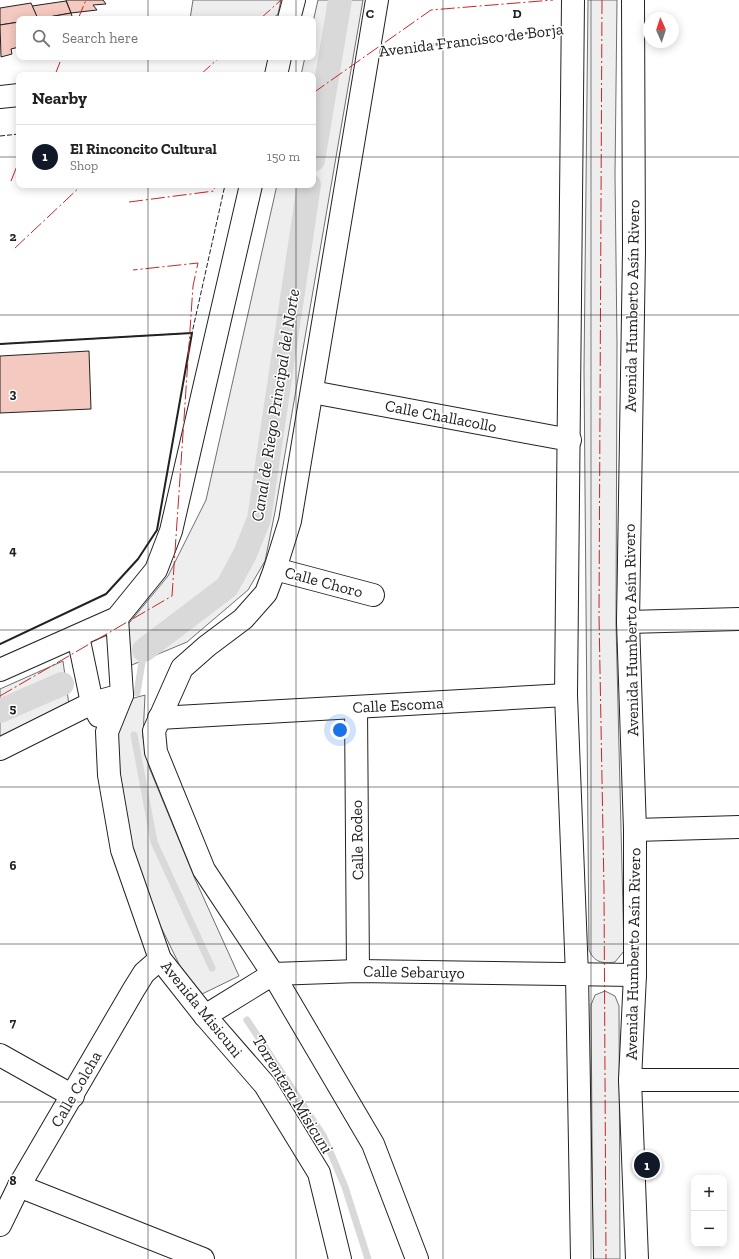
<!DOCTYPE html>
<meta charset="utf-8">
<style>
body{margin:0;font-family:"Zilla Slab",serif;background:#f6f6f6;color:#202124}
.controls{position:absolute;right:12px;bottom:12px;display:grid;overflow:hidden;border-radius:8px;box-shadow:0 2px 10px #0003}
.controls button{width:36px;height:36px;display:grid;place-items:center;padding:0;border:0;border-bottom:1px solid #e0e0e0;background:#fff;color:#202124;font:20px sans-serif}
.compass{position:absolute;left:643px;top:12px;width:36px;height:36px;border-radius:50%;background:#fff;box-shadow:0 2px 10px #0003;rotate:357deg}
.you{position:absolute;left:340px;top:730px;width:14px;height:14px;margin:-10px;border:3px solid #fff;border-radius:50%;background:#1a73e8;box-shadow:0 0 0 6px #1a73e833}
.badge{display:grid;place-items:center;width:26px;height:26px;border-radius:50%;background:#111827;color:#fff;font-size:13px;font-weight:700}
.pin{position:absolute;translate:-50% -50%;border:2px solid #fff;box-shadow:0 1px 4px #0006}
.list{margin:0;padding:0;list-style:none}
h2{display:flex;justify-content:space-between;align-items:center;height:52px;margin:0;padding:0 16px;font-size:17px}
h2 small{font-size:13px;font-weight:400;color:#757577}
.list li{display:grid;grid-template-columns:26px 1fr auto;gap:12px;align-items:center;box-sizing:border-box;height:64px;padding:0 16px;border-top:1px solid #e0e0e0}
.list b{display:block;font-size:15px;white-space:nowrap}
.list p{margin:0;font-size:13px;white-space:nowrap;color:#757577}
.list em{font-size:13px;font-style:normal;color:#757577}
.icon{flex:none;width:22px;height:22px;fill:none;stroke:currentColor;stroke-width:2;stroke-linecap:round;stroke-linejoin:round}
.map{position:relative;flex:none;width:739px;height:1259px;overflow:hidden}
.search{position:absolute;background:#fff;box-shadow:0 2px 10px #0003;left:16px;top:16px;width:300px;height:44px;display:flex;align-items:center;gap:10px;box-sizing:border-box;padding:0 14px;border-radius:8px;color:#757577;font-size:15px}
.panel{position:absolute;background:#fff;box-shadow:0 2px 10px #0003;left:16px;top:72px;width:300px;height:116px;border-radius:8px}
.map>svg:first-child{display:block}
</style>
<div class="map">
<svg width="739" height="1259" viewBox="0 0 739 1259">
<rect width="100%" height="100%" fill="#fff"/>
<!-- green -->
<g fill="#eee" stroke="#6f6f6f">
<path d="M193,0H281L278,14L272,19H190Z"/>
<path d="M318,0H363L275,512L265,561L248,590L187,642L127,667L125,628L168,576L206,500L277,185H313V75H301L305,57H313V22Z"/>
<path d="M588,0H617L615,175L617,343L616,623L624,951L615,962C602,964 594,962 589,950L584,370Z"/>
<path d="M63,661L69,705L0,739V689Z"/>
<path d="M145,695L143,737L149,767L195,879L239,976L202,994L180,966L158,921L135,862L125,818L117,745L123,701Z"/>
<path d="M605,991L615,996L619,1006L620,1259H593L591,1005L595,995Z"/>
</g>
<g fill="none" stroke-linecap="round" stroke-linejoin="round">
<!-- stream -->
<g stroke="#d9d9d9" stroke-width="7">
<path d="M137,693L144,650"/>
<path d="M134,735L154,842L212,968"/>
<path d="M247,1020L324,1137L345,1187L368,1259"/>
</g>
<!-- canal -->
<g stroke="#d9d9d9" stroke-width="24">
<path d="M313,160L340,0"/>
<path d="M144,650L227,587L245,554L259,519L309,185"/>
<path d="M0,711L62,684"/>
</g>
</g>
<!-- building -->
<g fill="#f3c9c0" stroke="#222">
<path d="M66,0H103L106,4L93,5L97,10L71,13Z"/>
<path d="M66,1L71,13L38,19L32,6Z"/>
<path d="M31,3L38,19H19V22L0,25V8Z"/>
<path d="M71,13L73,19H38Z"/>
<path d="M19,22V47L11,49L12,54L1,57L0,25Z"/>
<path d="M89,351L91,409L0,413V356Z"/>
</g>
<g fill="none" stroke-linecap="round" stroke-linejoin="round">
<defs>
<g id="minor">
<path d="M377,0L290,521L275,569L266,593L243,619L207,646L182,668L154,731L156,752L204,870L273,974L373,1144L417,1259"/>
<path d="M573,0L566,695L577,975L582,1259"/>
<path d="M633,0L634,251L628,622L635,830V975L630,1080L637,1259"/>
<path d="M289,19L294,0"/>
<path d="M276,75L280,57"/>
<path d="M0,97L19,95"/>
<path d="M312,392L570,440"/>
<path d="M275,569L373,595"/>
<path d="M117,618L122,695L107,732L109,775L122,850L160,959L205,1016L265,1085L319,1173L340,1259"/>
<path d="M628,622L739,619"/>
<path d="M78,636L92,703L99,716"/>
<path d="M0,670L117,618L156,570L171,531L251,185"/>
<path d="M356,708L358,971"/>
<path d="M159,718L566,695"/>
<path d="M0,749L92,703L122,695"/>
<path d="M635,830L739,827"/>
<path d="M205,1016L273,974L358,971L635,975"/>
<path d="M0,1055L73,1096"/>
<path d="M630,1080H739"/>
<path d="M19,1186L203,1259"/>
<path d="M0,1225L19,1186L134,989L144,973L160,959"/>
</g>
</defs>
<!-- minor casing -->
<use href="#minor" stroke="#222" stroke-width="24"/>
<!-- path -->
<path stroke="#646464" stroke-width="2.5" stroke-dasharray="3 2" stroke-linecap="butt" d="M391,50L551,30"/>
<!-- minor -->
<use href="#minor" stroke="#fff" stroke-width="22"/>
<!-- fence -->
<g stroke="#222" stroke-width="1" stroke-dasharray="5 2" stroke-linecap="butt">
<path d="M0,136L19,134"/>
<path d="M0,344L192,333L225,185"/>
</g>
<!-- wall -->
<path stroke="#222" stroke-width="2" d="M0,344L192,333L157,530L138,559L106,594L0,644"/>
<!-- power -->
<g stroke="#c62828" stroke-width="1" stroke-dasharray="14 3 2 3" stroke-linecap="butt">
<path d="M602,0L599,615L604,889L606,1259"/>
<path d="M78,19L86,0"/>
<path d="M260,19L281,0"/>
<path d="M55,75L62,57"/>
<path d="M200,75L220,57"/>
<path d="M313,93L431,10L553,0"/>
<path d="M11,181L19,161"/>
<path d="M129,202L214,191L215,185"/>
<path d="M15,248L82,185"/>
<path d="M0,696L172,596L193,286L198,263L133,270"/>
</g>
</g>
<!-- grid -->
<path fill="none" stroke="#222" stroke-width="1" stroke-opacity="0.55" d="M148,0V19M296,0V19M443,0V1259M591,0V1259M148,57V75M296,57V75M0,157H19M313,157H739M148,185V1259M296,185V1259M0,315H739M0,472H739M0,630H739M0,787H739M0,944H739M0,1102H739"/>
<g text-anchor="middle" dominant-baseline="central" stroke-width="3" stroke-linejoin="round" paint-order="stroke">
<!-- street labels -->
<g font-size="16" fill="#222" stroke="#fff">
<text transform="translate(471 40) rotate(-7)">Avenida Francisco de Borja</text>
<text transform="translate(632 306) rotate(-89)">Avenida Humberto Asín Rivero</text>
<text transform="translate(441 416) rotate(11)">Calle Challacollo</text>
<text transform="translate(324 582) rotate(15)">Calle Choro</text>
<text transform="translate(631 630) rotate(-91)">Avenida Humberto Asín Rivero</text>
<text transform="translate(398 705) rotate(-3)">Calle Escoma</text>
<text transform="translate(357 840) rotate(-91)">Calle Rodeo</text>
<text transform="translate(633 954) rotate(-89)">Avenida Humberto Asín Rivero</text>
<text transform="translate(414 972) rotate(1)">Calle Sebaruyo</text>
<text transform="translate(202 1009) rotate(51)">Avenida Misicuni</text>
<text transform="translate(76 1089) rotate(-60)">Calle Colcha</text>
</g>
<!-- water labels -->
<g font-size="17" font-style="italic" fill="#222" stroke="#fff">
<text transform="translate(275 405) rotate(-81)">Canal de Riego Principal del Norte</text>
<text transform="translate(293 1094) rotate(58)">Torrentera Misicuni</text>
</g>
</g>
<g font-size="13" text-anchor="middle" font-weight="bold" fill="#222" stroke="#fff" stroke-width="3" stroke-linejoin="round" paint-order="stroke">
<text x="370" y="18">C</text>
<text x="517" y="18">D</text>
<text x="13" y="241">2</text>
<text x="13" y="398">3</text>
<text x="13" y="555">4</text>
<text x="13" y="713">5</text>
<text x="13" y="870">6</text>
<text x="13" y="1027">7</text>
<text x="13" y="1185">8</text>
</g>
</svg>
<div class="controls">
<button>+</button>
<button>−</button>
</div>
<svg class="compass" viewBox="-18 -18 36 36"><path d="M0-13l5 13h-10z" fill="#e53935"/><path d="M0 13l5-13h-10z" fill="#757577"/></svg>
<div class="you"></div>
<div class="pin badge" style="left:647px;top:1165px">1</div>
<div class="search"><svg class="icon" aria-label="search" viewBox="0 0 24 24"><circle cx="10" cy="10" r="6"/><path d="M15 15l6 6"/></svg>Search here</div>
<section class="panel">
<h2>Nearby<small></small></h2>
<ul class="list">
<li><span class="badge">1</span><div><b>El Rinconcito Cultural</b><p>Shop</p></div><em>150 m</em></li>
</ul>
</section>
</div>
